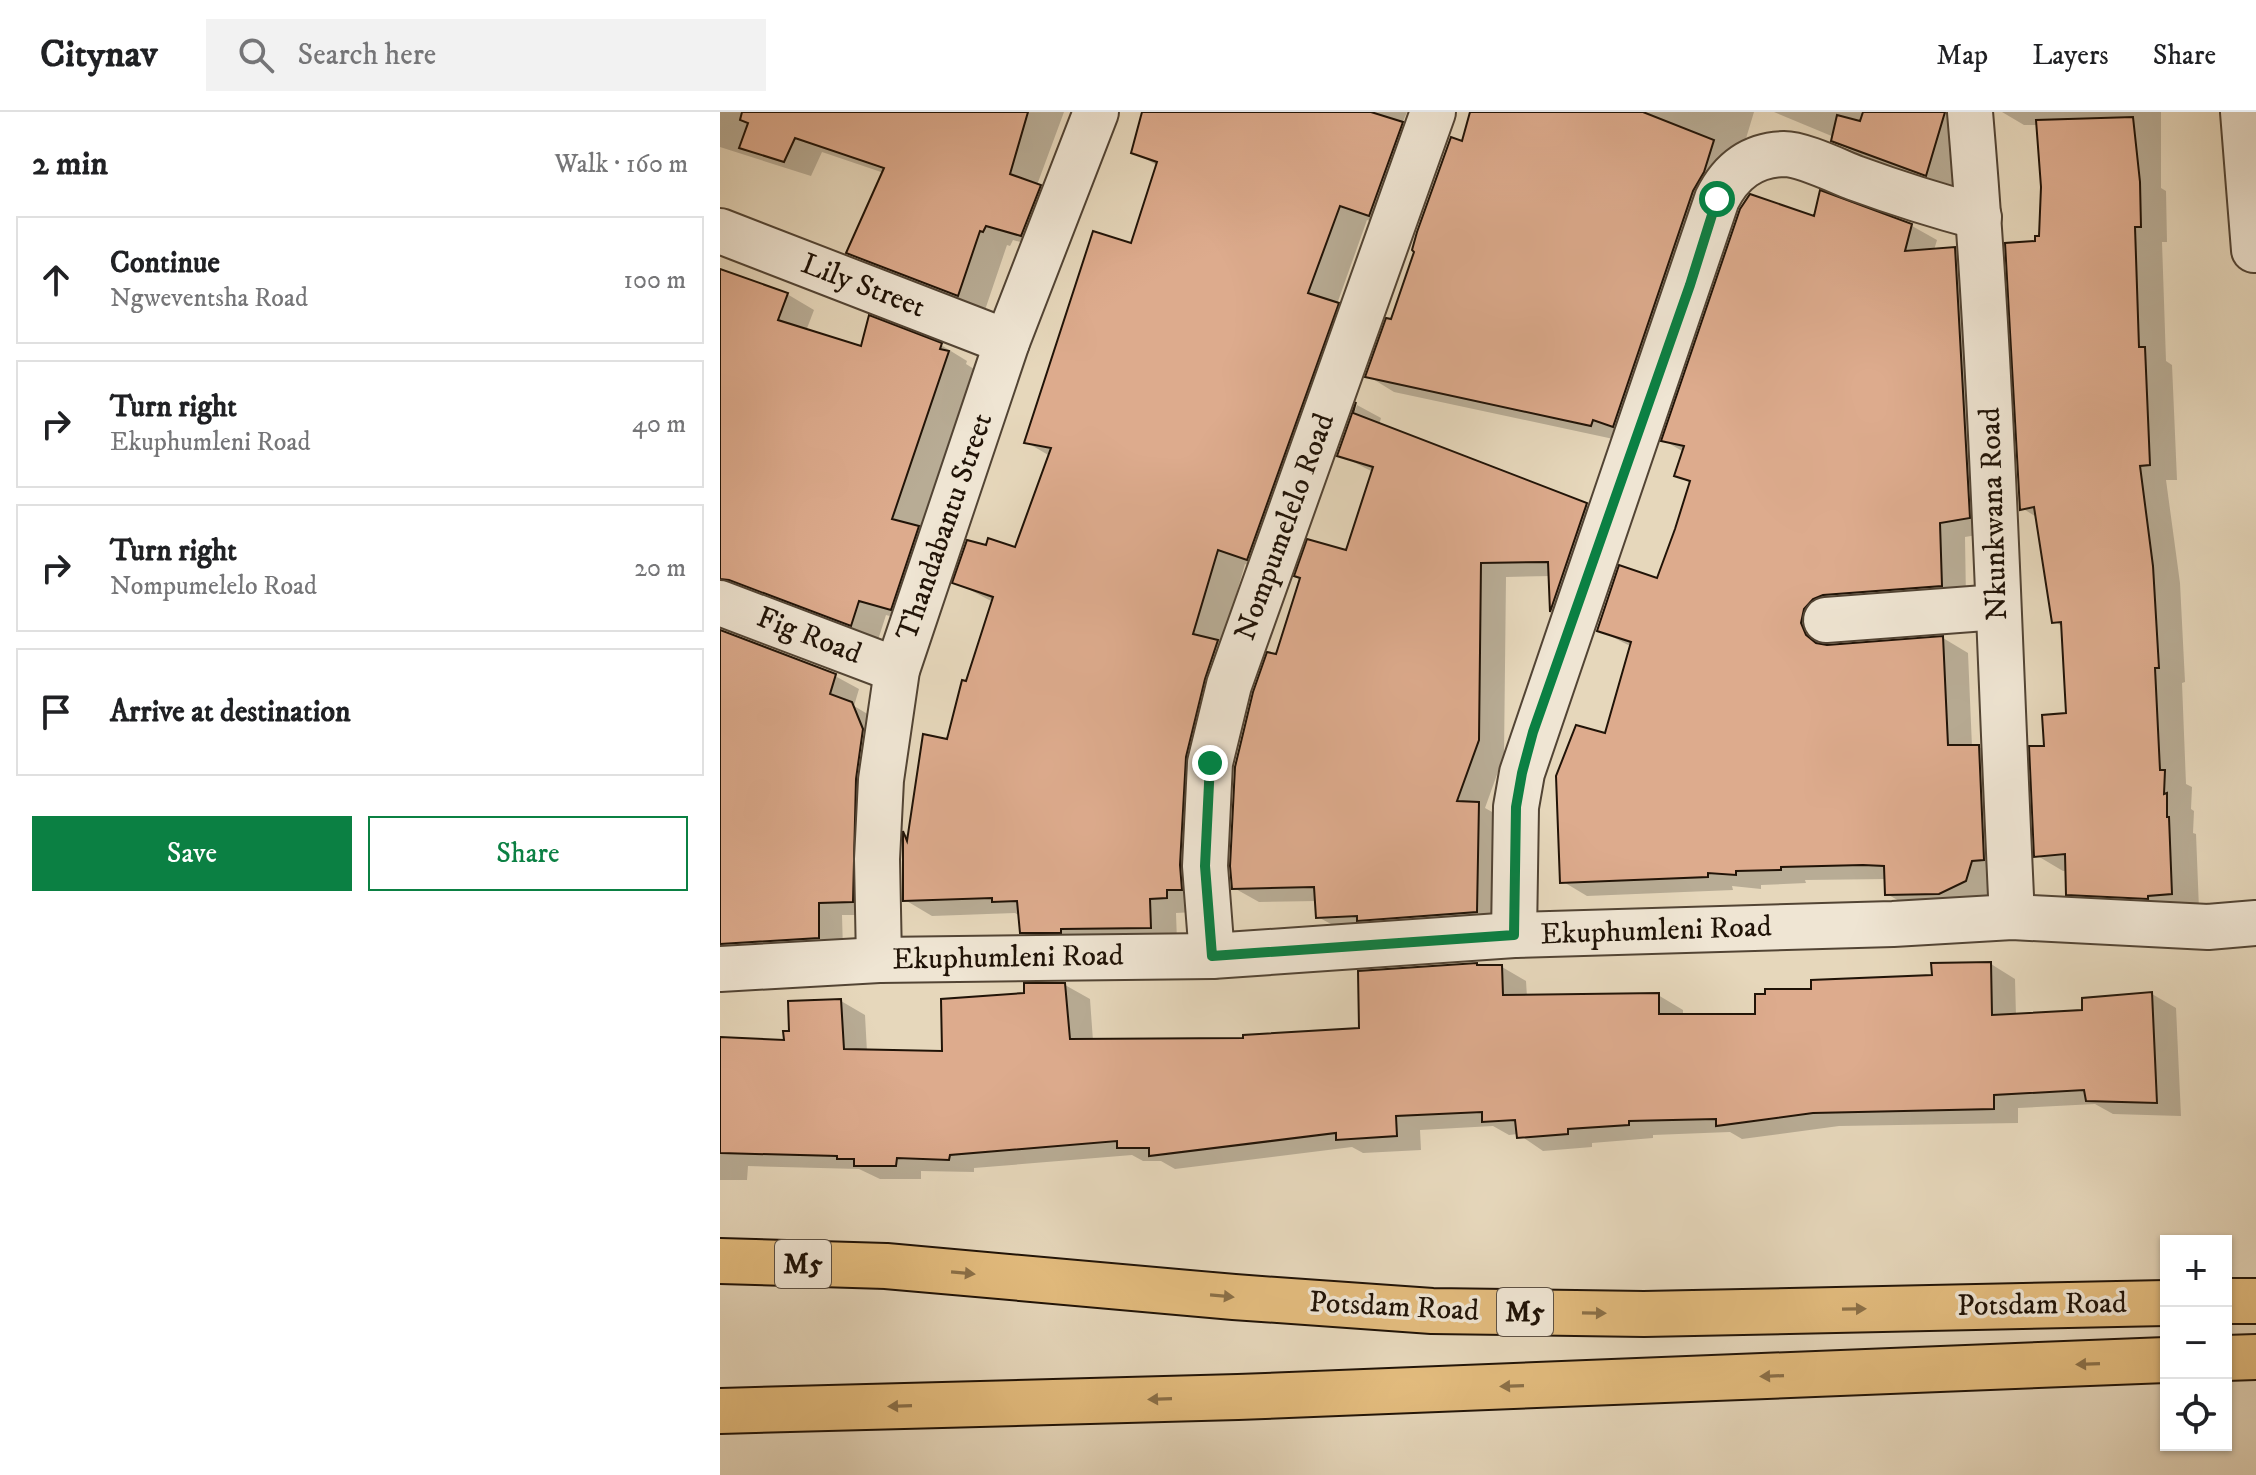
<!DOCTYPE html>
<meta charset="utf-8">
<style>
body{margin:0;font-family:"IM FELL DW Pica",serif;background:#f2f2f2;color:#202124}
.controls{position:absolute;right:24px;bottom:24px;display:grid;overflow:hidden;border-radius:0px;box-shadow:0 2px 6px #0004}
.controls button{width:72px;height:72px;display:grid;place-items:center;padding:0;border:0;border-bottom:2px solid #e0e0e0;background:#fff;color:#202124;font:40px sans-serif}
.stop{position:absolute;width:24px;height:24px;margin:-18px;border:6px solid #0b8043;border-radius:50%;background:#fff}
.stop.end{background:#0b8043;border-color:#fff;box-shadow:0 2px 8px #0008}
.list{margin:0;padding:0;list-style:none}
h2{display:flex;justify-content:space-between;align-items:center;height:104px;margin:0;padding:0 32px;font-size:34px}
h2 small{font-size:26px;font-weight:400;color:#757577}
.list li{display:grid;grid-template-columns:52px 1fr auto;gap:24px;align-items:center;box-sizing:border-box;height:128px;margin:0 16px 16px;padding:0 16px;border:2px solid #e0e0e0;border-radius:0px}
.list b{display:block;font-size:30px;white-space:nowrap}
.list p{margin:0;font-size:26px;white-space:nowrap;color:#757577}
.list em{font-size:26px;font-style:normal;color:#757577}
.actions{display:flex;gap:16px;padding:24px 32px}
.actions a{flex:1;padding:18px 0;border:2px solid #0b8043;border-radius:0px;text-align:center;font-size:28px;color:#0b8043}
.actions .main{background:#0b8043;color:#fff}
.icon{flex:none;width:44px;height:44px;fill:none;stroke:currentColor;stroke-width:2;stroke-linecap:round;stroke-linejoin:round}
.map{position:relative;flex:none;width:1536px;height:1363px;overflow:hidden}
header{display:flex;align-items:center;gap:48px;box-sizing:border-box;height:112px;padding:0 40px;background:#fff;border-bottom:2px solid #e0e0e0}
header strong{font-size:38px}
nav{display:flex;gap:44px;margin-inline-start:auto;font-size:28px}
.search{width:560px;height:72px;background:#f2f2f2;display:flex;align-items:center;gap:20px;box-sizing:border-box;padding:0 28px;border-radius:0px;color:#757577;font-size:30px}
main{display:flex}
aside{flex:1;background:#fff}
.map>svg:first-child{display:block}
</style>
<header>
<strong>Citynav</strong>
<div class="search"><svg class="icon" aria-label="search" viewBox="0 0 24 24"><circle cx="10" cy="10" r="6"/><path d="M15 15l6 6"/></svg>Search here</div>
<nav><a>Map</a><a>Layers</a><a>Share</a></nav>
</header>
<main>
<aside>
<h2>2 min<small>Walk · 160 m</small></h2>
<ul class="list">
<li><svg class="icon" aria-label="ahead" viewBox="0 0 24 24"><path d="M12 20V5M6 11l6-6 6 6"/></svg><div><b>Continue</b><p>Ngweventsha Road</p></div><em>100 m</em></li>
<li><svg class="icon" aria-label="right" viewBox="0 0 24 24"><path d="M7 20v-9h11M14 6l5 5-5 5"/></svg><div><b>Turn right</b><p>Ekuphumleni Road</p></div><em>40 m</em></li>
<li><svg class="icon" aria-label="right" viewBox="0 0 24 24"><path d="M7 20v-9h11M14 6l5 5-5 5"/></svg><div><b>Turn right</b><p>Nompumelelo Road</p></div><em>20 m</em></li>
<li><svg class="icon" aria-label="arrive" viewBox="0 0 24 24"><path d="M6 21V4h12l-3 4 3 4H6"/></svg><div><b>Arrive at destination</b></div></li>
</ul>
<div class="actions"><a class="main">Save</a><a>Share</a></div>
</aside>
<div class="map">
<svg width="1536" height="1363" viewBox="0 0 1536 1363">
<rect width="100%" height="100%" fill="#e6d7bb"/>
<filter id="stains"><feTurbulence type="fractalNoise" baseFrequency=".0025" numOctaves="4"/><feColorMatrix values="0 0 0 0 .2 0 0 0 0 .09 0 0 0 0 .02 0 0 0 .5 -.17"/></filter>
<radialGradient id="worn" r=".72"><stop offset=".6" stop-color="#630" stop-opacity="0"/><stop offset="1" stop-color="#630" stop-opacity=".3"/></radialGradient>
<!-- shadow -->
<g fill="#0003">
<path d="M0,0H344L317,73L347,90L328,138L293,128L290,134L287,133L265,198L155,156L129,140L164,61L102,40L91,64L0,35Z"/>
<path d="M455,0H687L682,12L709,28L677,118L647,108L617,192L645,208L554,462L525,452L502,532L474,800L456,801L457,830L329,836L301,820L300,804L295,801L212,804L185,788V722L190,725L228,630L273,490L235,470L296,438L330,344L306,330L412,134L438,54L414,40Z"/>
<path d="M752,0H1034L1011,76L898,328L674,280L648,264L743,31Z"/>
<path d="M1054,0H1259L1234,78L1141,44L1114,28V25Z"/>
<path d="M1282,0H1441V76L1446,79L1447,130H1442L1446,249L1452,253L1457,368H1446L1460,471L1465,570L1462,571L1466,672L1472,675L1471,697L1474,699L1473,721L1476,722L1479,797H1376L1348,782V759H1343L1316,743L1326,636L1348,603L1343,515L1334,509L1318,406L1302,396L1317,131L1321,126L1323,75L1319,13H1304Z"/>
<path d="M1096,106L1192,114L1217,128L1214,138L1235,137L1260,152L1275,420L1245,425L1246,488L1106,525L1109,535L1223,526L1248,541L1252,635H1259L1284,650L1271,783L1245,796L1193,797L1167,782V767L1085,768L1086,771L1041,773V777L1012,774L1013,778L867,784L842,769L912,535L879,518L938,468L971,371L956,363L964,340L943,328Z"/>
<path d="M0,166L67,182L94,198L86,219L142,237L221,233L247,249L246,252L254,257L200,417L225,432L198,512L166,503L158,528L52,487L25,472L0,414Z"/>
<path d="M637,293L661,306L659,313L866,393L892,407L856,512L832,499L831,464L786,465L784,643L765,696L783,706L782,814L624,819L598,805L597,789L539,790L514,776L558,544L627,441L653,360L620,343Z"/>
<path d="M0,536L115,564L139,577L134,594L156,607V803H122L123,839L0,844Z"/>
<path d="M1271,852L1295,867L1296,904L1365,900L1432,882L1456,896L1461,1004L1393,1002L1375,992L1298,996V1011L1119,1014L1022,1027L1010,1020L933,1023V1026L872,1031V1035L823,1039L798,1022L789,1023L773,1014L700,1018L701,1038L643,1041L632,1035L455,1057L441,1049H423L412,1043L254,1056V1060L201,1059V1067H160L139,1057L28,1054L27,1068H0V927L66,930L121,889L145,903L147,940L224,941L307,882L345,873L370,887L373,929L525,928L642,918L761,855H782L806,869L807,885L938,883L963,898V904H1037L1093,879L1214,865Z"/>
</g>
<!-- building -->
<g fill="#ddab8d" stroke="#201307" stroke-width="2">
<path d="M22,0H308L290,62L321,73L301,124L266,114L263,120L260,119L238,184L126,141L164,56L75,26L64,50L19,36L28,11L20,8Z"/>
<path d="M422,0H651L683,10L649,104L620,94L588,181L619,191L527,448L498,438L473,522L498,528L485,567L466,645L460,753L462,778H447V786L430,787L431,816L341,817V821H300L297,789L272,790V786L183,789V719L187,729L203,622L227,627L242,568L246,569L273,485L232,471L247,428L266,433L268,426L295,435L331,336L304,331L373,119L411,131L437,50L411,41Z"/>
<path d="M750,0H923L994,28L984,60L973,79L893,315L873,308L871,314L645,265L666,206L671,207L694,140L692,138L697,120L731,25L742,29Z"/>
<path d="M1143,0H1225L1206,64L1111,29L1117,3L1140,9Z"/>
<path d="M1413,5L1420,70L1421,115H1415L1419,235H1425L1430,353L1420,354L1433,454L1439,556H1435L1440,658H1445L1444,682L1447,681V705H1449L1452,782L1428,784V787L1346,783L1345,742L1314,745L1309,634H1324L1322,603L1346,601L1341,510L1332,511L1314,395L1300,398L1285,131L1315,129V124H1319L1321,75L1316,8Z"/>
<path d="M1100,78L1192,112L1185,139L1235,135L1250,406L1220,411L1222,474L1103,483L1093,487L1084,497L1081,511L1086,523L1096,531L1107,533L1223,524L1228,633H1259L1264,748L1252,749L1246,769L1219,782L1165,783L1164,754L1143,753L1061,755V758L1016,759V763L988,761V765L840,771L836,664L856,613L885,621L911,530L877,519L899,453L937,466L955,417L970,369L954,364L964,334L941,329L1020,97L1030,82L1094,104Z"/>
<path d="M0,157L68,181L58,208L141,234L149,203L222,231L220,237L229,239L172,407L199,414L171,498L139,489L131,514L9,468L0,467Z"/>
<path d="M636,290L633,301L867,391L830,500L828,450L761,451L759,628L737,689L759,690L757,800L637,809V804L596,806L594,775L512,777L510,754L515,655L533,580L547,540L556,542L580,466L574,464L587,427L626,438L653,355L617,344Z"/>
<path d="M0,518L116,562L110,582L132,590L143,617L136,667L133,790L99,791V826L0,832Z"/>
<path d="M1271,850L1272,903L1362,898V886L1432,880L1437,991L1366,989L1364,978L1274,983V997L1093,1001L996,1014V1007L909,1009V1013L848,1017V1022L797,1026L795,1008L762,1010V1000L676,1004L677,1024L616,1028V1021L429,1044V1036H397V1029L230,1043L229,1048L177,1046L176,1054H134V1047H117V1044L0,1041V925L64,928L63,919H69L68,889L121,887L124,937L222,939L221,887L304,881V871H345L350,927L523,926V923L639,916L638,859L757,851V853H782L783,883L939,881V902H1035V882H1045V877H1091V868L1212,863L1211,851Z"/>
</g>
<g fill="none" stroke-linecap="round" stroke-linejoin="round">
<defs>
<g id="minor">
<path d="M1250,0C1273,268 1279,537 1292,805"/>
<path d="M1523,0L1534,138"/>
<path d="M0,119L287,230"/>
<path d="M0,491L177,558"/>
<path d="M1106,508L1278,495"/>
<path d="M794,823L796,695L802,661L997,87C1011,59 1032,43 1064,42C1082,42 1117,59 1135,66C1176,81 1217,94 1259,105"/>
<path d="M492,844L485,754L490,651L509,573L713,0"/>
<path d="M159,848L157,747L161,668L177,558L287,230L376,0"/>
<path d="M0,857L159,848L492,844L794,823L1173,812L1292,805L1488,815L1536,811"/>
</g>
<g id="primary">
<path d="M0,1149L166,1154L514,1185L712,1199L924,1202L1446,1191"/>
<path d="M1506,1189H1536"/>
<path d="M1506,1246L1536,1245"/>
<path d="M0,1299L518,1285L1446,1248"/>
</g>
</defs>
<!-- minor casing -->
<use href="#minor" stroke="#524434" stroke-width="48"/>
<!-- primary casing -->
<use href="#primary" stroke="#201307" stroke-width="48"/>
<!-- minor -->
<use href="#minor" stroke="#efe5d3" stroke-width="44"/>
<!-- primary -->
<use href="#primary" stroke="#e3bc7e" stroke-width="44"/>
</g>
<!-- one-way arrows -->
<defs><path id="oneway-solid" d="M-6-.8H1V-3.2L6.5 0L1 3.2V.8H-6Z" transform="scale(2)"/></defs>
<g fill="#8b7048">
<use href="#oneway-solid" transform="translate(243 1161) rotate(5)"/>
<use href="#oneway-solid" transform="translate(502 1184) rotate(5)"/>
<use href="#oneway-solid" transform="translate(1134 1197) rotate(-1)"/>
<use href="#oneway-solid" transform="translate(874 1201) rotate(1)"/>
<use href="#oneway-solid" transform="translate(1368 1252) rotate(178)"/>
<use href="#oneway-solid" transform="translate(1052 1264) rotate(178)"/>
<use href="#oneway-solid" transform="translate(792 1274) rotate(178)"/>
<use href="#oneway-solid" transform="translate(440 1287) rotate(178)"/>
<use href="#oneway-solid" transform="translate(180 1294) rotate(178)"/>
</g>
<g fill="none" stroke-linecap="round" stroke-linejoin="round">
<!-- route -->
<path stroke="#0b8043" stroke-width="10" d="M490,651L485,754L492,844L794,823L796,695L802,661L813,620L970,173L997,87"/>
</g>
<g text-anchor="middle" dominant-baseline="central" stroke-width="7" stroke-linejoin="round" paint-order="stroke">
<!-- shield labels -->
<g fill="#efe5d3" stroke="#5e5244" stroke-width="2">
<rect x="55" y="1128" width="56" height="48" rx="6"/>
<rect x="777" y="1176" width="56" height="48" rx="6"/>
</g>
<g font-size="28" font-weight="bold" fill="#201307">
<text x="83" y="1152">M5</text>
<text x="805" y="1200">M5</text>
</g>
<!-- street labels -->
<g font-size="30" fill="#201307" stroke="#efe5d3">
<text transform="translate(143 174) rotate(21)">Lily Street</text>
<text transform="translate(1274 402) rotate(-92)">Nkunkwana Road</text>
<text transform="translate(225 415) rotate(-71)">Thandabantu Street</text>
<text transform="translate(565 415) rotate(-70)">Nompumelelo Road</text>
<text transform="translate(89 524) rotate(21)">Fig Road</text>
<text transform="translate(936 819) rotate(-2)">Ekuphumleni Road</text>
<text transform="translate(288 846) rotate(-1)">Ekuphumleni Road</text>
<text transform="translate(1322 1193) rotate(-1)">Potsdam Road</text>
<text transform="translate(674 1195) rotate(3)">Potsdam Road</text>
</g>
</g>
<rect width="100%" height="100%" filter="url(#stains)"/>
<rect width="100%" height="100%" fill="url(#worn)"/>
</svg>
<div class="controls">
<button>+</button>
<button>−</button>
<button><svg class="icon" aria-label="locate" viewBox="0 0 24 24"><circle cx="12" cy="12" r="6"/><path d="M12 2v4M12 18v4M2 12h4M18 12h4"/></svg></button>
</div>
<div class="stop" style="left:997px;top:87px"></div>
<div class="stop end" style="left:490px;top:651px"></div>
</div>
</main>
